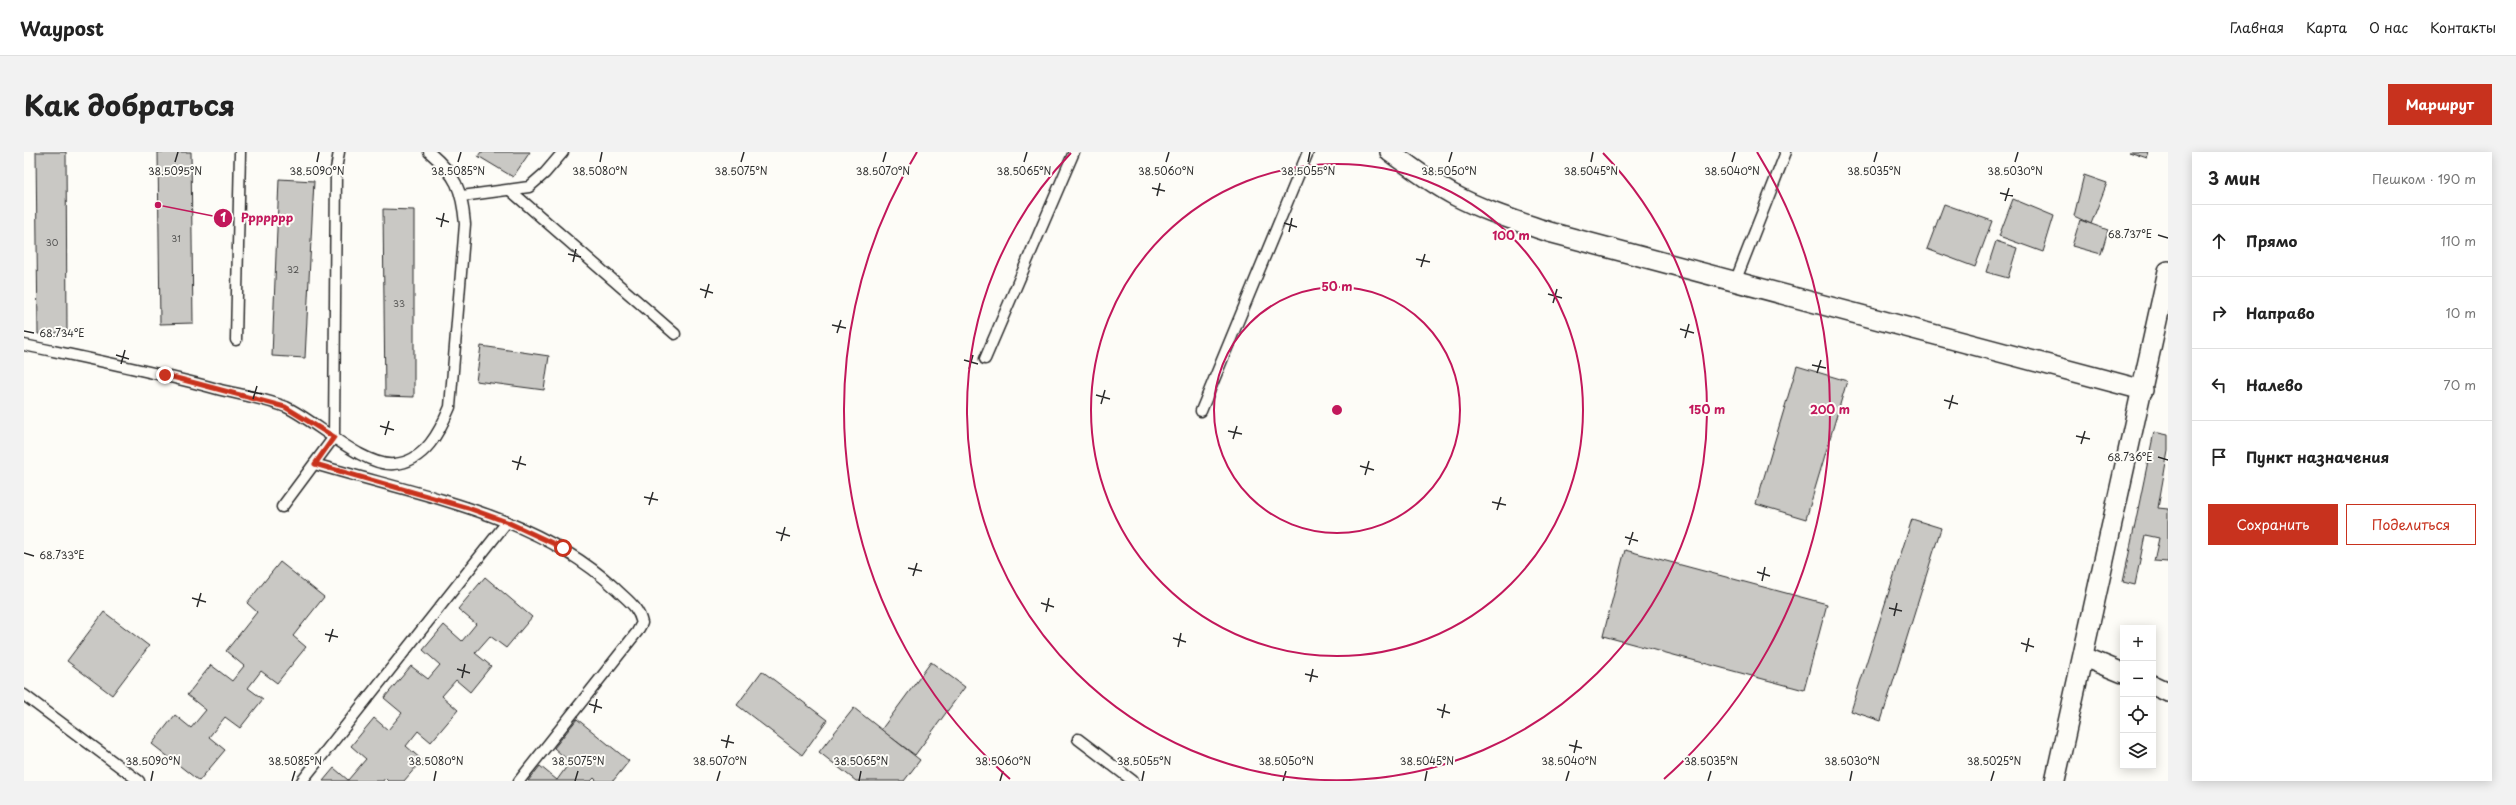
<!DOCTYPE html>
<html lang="ru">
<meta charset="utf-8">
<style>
body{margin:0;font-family:"Playpen Sans",sans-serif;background:#f2f2f2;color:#222}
.controls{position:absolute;right:12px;bottom:12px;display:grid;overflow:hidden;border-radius:0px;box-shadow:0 2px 10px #0003}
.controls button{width:36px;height:36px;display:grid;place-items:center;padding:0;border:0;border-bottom:1px solid #e0e0e0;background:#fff;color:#222;font:20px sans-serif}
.stop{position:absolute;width:12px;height:12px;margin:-9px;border:3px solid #c8321e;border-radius:50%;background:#fff}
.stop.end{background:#c8321e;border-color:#fff;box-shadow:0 1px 4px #0008}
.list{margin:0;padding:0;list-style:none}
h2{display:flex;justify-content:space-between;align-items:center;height:52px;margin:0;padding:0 16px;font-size:17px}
h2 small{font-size:13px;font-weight:400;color:#767676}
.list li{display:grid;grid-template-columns:26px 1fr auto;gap:12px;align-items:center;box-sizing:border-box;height:72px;padding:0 16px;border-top:1px solid #e0e0e0}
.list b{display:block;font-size:15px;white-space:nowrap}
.list em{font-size:13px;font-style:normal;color:#767676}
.actions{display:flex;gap:8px;padding:12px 16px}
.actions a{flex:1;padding:9px 0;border:1px solid #c8321e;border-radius:0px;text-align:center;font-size:14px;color:#c8321e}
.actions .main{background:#c8321e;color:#fff}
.icon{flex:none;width:22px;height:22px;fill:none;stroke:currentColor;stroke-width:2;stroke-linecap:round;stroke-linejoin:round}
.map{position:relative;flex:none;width:2144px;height:629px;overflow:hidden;border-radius:0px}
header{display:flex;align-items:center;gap:24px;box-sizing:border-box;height:56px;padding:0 20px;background:#fff;border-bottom:1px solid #e0e0e0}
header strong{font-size:19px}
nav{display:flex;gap:22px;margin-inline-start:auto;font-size:14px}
.intro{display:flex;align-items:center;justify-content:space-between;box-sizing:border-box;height:96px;padding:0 24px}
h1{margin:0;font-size:28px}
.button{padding:10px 18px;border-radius:0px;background:#c8321e;color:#fff;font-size:14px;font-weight:700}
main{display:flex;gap:24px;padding:0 24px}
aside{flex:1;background:#fff;border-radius:0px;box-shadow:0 2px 10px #0003}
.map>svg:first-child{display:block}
</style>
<header>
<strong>Waypost</strong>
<nav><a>Главная</a><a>Карта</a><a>О нас</a><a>Контакты</a></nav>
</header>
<div class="intro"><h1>Как добраться</h1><a class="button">Маршрут</a></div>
<main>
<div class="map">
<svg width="2144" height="629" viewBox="0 0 2144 629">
<rect width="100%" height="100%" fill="#fdfcf7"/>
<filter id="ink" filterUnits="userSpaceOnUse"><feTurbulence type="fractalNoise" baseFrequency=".025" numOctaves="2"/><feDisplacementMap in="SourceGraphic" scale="8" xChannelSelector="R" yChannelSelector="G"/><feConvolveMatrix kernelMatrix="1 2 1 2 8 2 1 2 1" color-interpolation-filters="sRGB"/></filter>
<g filter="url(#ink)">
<!-- building -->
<g fill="#c9c8c4" stroke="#2b2b2b">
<path d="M12,0H42L43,180L14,182Z"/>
<path d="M134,0H167L169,171L136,172Z"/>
<path d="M457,0H506L489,25L454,4Z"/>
<path d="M2105,0H2125L2123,6Z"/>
<path d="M2060,23L2083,31L2067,72L2050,64Z"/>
<path d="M255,27L290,29L281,206L248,204Z"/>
<path d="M1989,47L2030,64L2019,100L1975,84Z"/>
<path d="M1920,52L1968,69L1951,115L1903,97Z"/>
<path d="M359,57L390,58V245L361,244Z"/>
<path d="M2056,68L2084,78L2077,102L2048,94Z"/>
<path d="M1972,89L1993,96L1984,126L1962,120Z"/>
<path d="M457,194L525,204L520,238L452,229Z"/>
<path d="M1773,214L1823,229L1782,367L1732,352Z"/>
<path d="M2130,280L2144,283V299L2134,356L2144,357V410L2130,409L2135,386L2121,383L2111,433L2099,430Z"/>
<path d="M1888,367L1917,376L1857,569L1827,559Z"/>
<path d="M1601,398L1803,452L1780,538L1579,484Z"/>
<path d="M256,410L300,445L269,484L282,495L253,531L237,519L224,536L239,547L216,576L201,565L185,585L201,598L175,629L128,592L151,563L167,576L182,558L163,543L187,513L208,529L220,514L202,499L233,460L223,451Z"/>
<path d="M461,425L508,465L482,496L466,484L451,501L467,514L446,540L432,528L418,544L434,558L407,590L394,579L382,594L398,608L380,629H364L361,626L359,629H299L310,616L324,628L342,607L327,594L350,566L364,578L378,561L360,546L387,514L404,527L416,513L399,498L420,473L438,489L452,472L434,457Z"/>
<path d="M80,460L125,494L88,543L43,509Z"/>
<path d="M907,510L941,535L891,603L857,578Z"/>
<path d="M738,519L803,568L778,603L713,553Z"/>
<path d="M830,556L896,608L880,629H832L795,600Z"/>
<path d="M553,567L605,609L589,629H573L570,626L567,629H504L516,614L533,628L546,610L530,596Z"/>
</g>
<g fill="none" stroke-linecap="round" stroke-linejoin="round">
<defs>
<g id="lane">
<path d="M487,39L651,182"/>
<path d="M438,44L505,35L521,21L539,0"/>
<path d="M1711,130L1762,0"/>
<path d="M212,188L216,0"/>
<path d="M0,193C66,207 132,220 197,238C218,243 242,247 262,255C291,268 339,315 370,312C401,310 416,279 426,255L441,72C438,37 432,23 405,0"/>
<path d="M961,207L1050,0"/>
<path d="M1177,259L1284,0"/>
<path d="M291,312C393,343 510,361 591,436C603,448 614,454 618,471L613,480L495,629"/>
<path d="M258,355L310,285L312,17L315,0"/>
<path d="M0,543L115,629"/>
<path d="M1054,587L1109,629"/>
<path d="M278,629L483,370"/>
</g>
<g id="street">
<path d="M1366,0C1387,15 1407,31 1430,43C1460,59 1493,69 1525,80L2119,238"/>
<path d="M2060,505L2099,521"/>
<path d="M2129,533L2144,540"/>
<path d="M2031,629L2144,119"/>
</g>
</defs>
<!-- lane casing -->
<use href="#lane" stroke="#2b2b2b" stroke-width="13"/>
<!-- street casing -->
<use href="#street" stroke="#2b2b2b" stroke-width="22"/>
<!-- lane -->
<use href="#lane" stroke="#fdfcf7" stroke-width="10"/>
<!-- street -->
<use href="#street" stroke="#fdfcf7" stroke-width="19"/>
</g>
</g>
<g fill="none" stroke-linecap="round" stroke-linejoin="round" filter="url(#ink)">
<!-- route -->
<path stroke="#c8321e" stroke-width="5" d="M141,223L261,255L310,285L291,312L444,356L483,370L539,396"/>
</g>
<!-- ticks -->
<path fill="none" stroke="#2b2b2b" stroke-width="1.5" d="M151,10L154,0M293,10L295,0M434,10L437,0M576,10L578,0M717,10L720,0M859,10L862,0M1000,10L1003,0M1142,10L1145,0M1284,10L1286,0M1425,10L1428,0M1567,10L1569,0M1708,10L1711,0M1850,10L1853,0M1991,10L1994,0M1128,36L1141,39M1976,41L1989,44M1133,44L1136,31M1981,49L1985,36M412,66L425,70M1260,71L1273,75M417,75L420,61M1265,80L1268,66M2134,83L2144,86M544,102L557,105M1392,107L1406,110M549,110L552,97M1397,115L1401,102M676,137L689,141M1524,142L1538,146M681,146L685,132M1529,151L1533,137M808,173L822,176M1656,177L1670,181M0,179L10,181M813,181L817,168M1661,186L1665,172M92,203L105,207M940,208L954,212M97,212L101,198M1788,213L1802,216M945,217L949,203M1793,221L1797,208M224,239L238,242M1072,243L1086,247M229,247L233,234M1920,248L1934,252M1077,252L1081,238M1925,257L1929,243M356,274L370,278M1204,279L1218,282M361,283L365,269M2052,284L2066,287M1209,287L1213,274M2057,292L2061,279M2134,305L2144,308M488,309L502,313M1336,314L1350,318M493,318L497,304M1341,323L1345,309M620,345L634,348M1468,350L1482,353M625,353L629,340M1473,358L1477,345M752,380L766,384M1601,385L1614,389M757,389L761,375M1605,393L1609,380M0,401L10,404M884,416L898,419M1733,420L1746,424M889,424L893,411M1738,429L1741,415M168,446L182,450M1017,451L1030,455M173,455L177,441M1865,456L1878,459M1022,460L1025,446M1870,464L1873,451M301,482L314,485M1149,486L1162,490M305,490L309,477M1997,491L2010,495M1154,495L1157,481M2002,500L2005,486M433,517L446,521M1281,522L1294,525M438,526L441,512M1286,530L1289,517M565,552L578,556M1413,557L1426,561M570,561L573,547M1418,566L1421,552M697,588L710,591M1545,593L1558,596M702,596L705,583M1550,601L1553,588M127,629L129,619M268,629L271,619M410,629L412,619M551,629L554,619M693,629L696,619M835,629L837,619M976,629L979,619M1118,629L1120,619M1259,629L1262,619M1401,629L1403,619M1542,629L1545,619M1684,629L1687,619M1826,629L1828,619M1967,629L1970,619"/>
<!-- distance rings -->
<g fill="none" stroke="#c2185b" stroke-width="2">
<circle cx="1313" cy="258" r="123"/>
<circle cx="1313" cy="258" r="246"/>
<path d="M1579 1A370 370 0 1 1 1047 1"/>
<path d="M986 627A493 493 0 0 1 893 0M1733 0A493 493 0 0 1 1640 627"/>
</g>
<g text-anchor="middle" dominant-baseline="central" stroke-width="4" stroke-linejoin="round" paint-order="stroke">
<!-- number labels -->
<g font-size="9" fill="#525251">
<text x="152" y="86">31</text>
<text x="28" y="90">30</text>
<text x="269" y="117">32</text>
<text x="375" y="151">33</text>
</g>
</g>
<g font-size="10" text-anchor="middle" fill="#2b2b2b" stroke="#fdfcf7" stroke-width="4" stroke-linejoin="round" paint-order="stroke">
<text x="293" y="23">38.5090°N</text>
<text x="434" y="23">38.5085°N</text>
<text x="576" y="23">38.5080°N</text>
<text x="717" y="23">38.5075°N</text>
<text x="859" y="23">38.5070°N</text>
<text x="1000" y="23">38.5065°N</text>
<text x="1142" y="23">38.5060°N</text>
<text x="1284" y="23">38.5055°N</text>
<text x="1567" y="23">38.5045°N</text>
<text x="1708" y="23">38.5040°N</text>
<text x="1991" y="23">38.5030°N</text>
<text x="151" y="23">38.5095°N</text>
<text x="1425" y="23">38.5050°N</text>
<text x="1850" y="23">38.5035°N</text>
<text x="2106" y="86">68.737°E</text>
<text x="38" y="185">68.734°E</text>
<text x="2106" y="309">68.736°E</text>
<text x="38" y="407">68.733°E</text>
<text x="129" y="613">38.5090°N</text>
<text x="271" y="613">38.5085°N</text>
<text x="412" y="613">38.5080°N</text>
<text x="554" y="613">38.5075°N</text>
<text x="696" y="613">38.5070°N</text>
<text x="837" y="613">38.5065°N</text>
<text x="979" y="613">38.5060°N</text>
<text x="1120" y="613">38.5055°N</text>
<text x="1262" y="613">38.5050°N</text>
<text x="1403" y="613">38.5045°N</text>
<text x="1545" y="613">38.5040°N</text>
<text x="1687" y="613">38.5035°N</text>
<text x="1828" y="613">38.5030°N</text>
<text x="1970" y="613">38.5025°N</text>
</g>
<circle cx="1313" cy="258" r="6" fill="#c2185b" stroke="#fdfcf7" stroke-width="2"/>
<g font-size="12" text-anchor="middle" font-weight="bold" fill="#c2185b" stroke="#fdfcf7" stroke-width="4" stroke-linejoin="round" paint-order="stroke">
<text x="1487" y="88">100 m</text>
<text x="1313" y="139">50 m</text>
<text x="1683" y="262">150 m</text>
<text x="1806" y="262">200 m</text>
</g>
<!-- callouts -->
<path fill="none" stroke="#c2185b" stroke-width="1.5" d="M134 53L199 66"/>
<g fill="#c2185b" stroke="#fdfcf7" stroke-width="1.5">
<circle cx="134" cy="53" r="4"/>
<circle cx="199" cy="66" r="10"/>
</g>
<g font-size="12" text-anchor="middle" font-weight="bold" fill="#fff">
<text x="199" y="70">1</text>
</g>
<g font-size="12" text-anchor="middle" font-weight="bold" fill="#c2185b" stroke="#fdfcf7" stroke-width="4" stroke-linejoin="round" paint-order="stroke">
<text x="243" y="70">Ррррррр</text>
</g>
</svg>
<div class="controls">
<button>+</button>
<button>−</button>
<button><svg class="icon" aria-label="locate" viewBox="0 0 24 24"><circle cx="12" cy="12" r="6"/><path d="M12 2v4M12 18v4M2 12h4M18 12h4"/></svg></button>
<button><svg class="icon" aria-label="layers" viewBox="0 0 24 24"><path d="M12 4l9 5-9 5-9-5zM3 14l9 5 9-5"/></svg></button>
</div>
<div class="stop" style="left:539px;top:396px"></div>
<div class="stop end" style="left:141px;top:223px"></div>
</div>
<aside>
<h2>3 мин<small>Пешком · 190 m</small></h2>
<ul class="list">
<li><svg class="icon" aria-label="ahead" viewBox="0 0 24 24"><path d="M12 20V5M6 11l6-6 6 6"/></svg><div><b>Прямо</b></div><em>110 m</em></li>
<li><svg class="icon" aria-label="right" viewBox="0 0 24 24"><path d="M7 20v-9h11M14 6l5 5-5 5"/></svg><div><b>Направо</b></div><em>10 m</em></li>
<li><svg class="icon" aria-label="left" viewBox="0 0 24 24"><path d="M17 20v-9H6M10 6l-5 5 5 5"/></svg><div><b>Налево</b></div><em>70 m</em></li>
<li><svg class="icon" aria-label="arrive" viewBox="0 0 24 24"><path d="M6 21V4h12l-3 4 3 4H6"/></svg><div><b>Пункт назначения</b></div></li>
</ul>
<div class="actions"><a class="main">Сохранить</a><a>Поделиться</a></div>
</aside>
</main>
